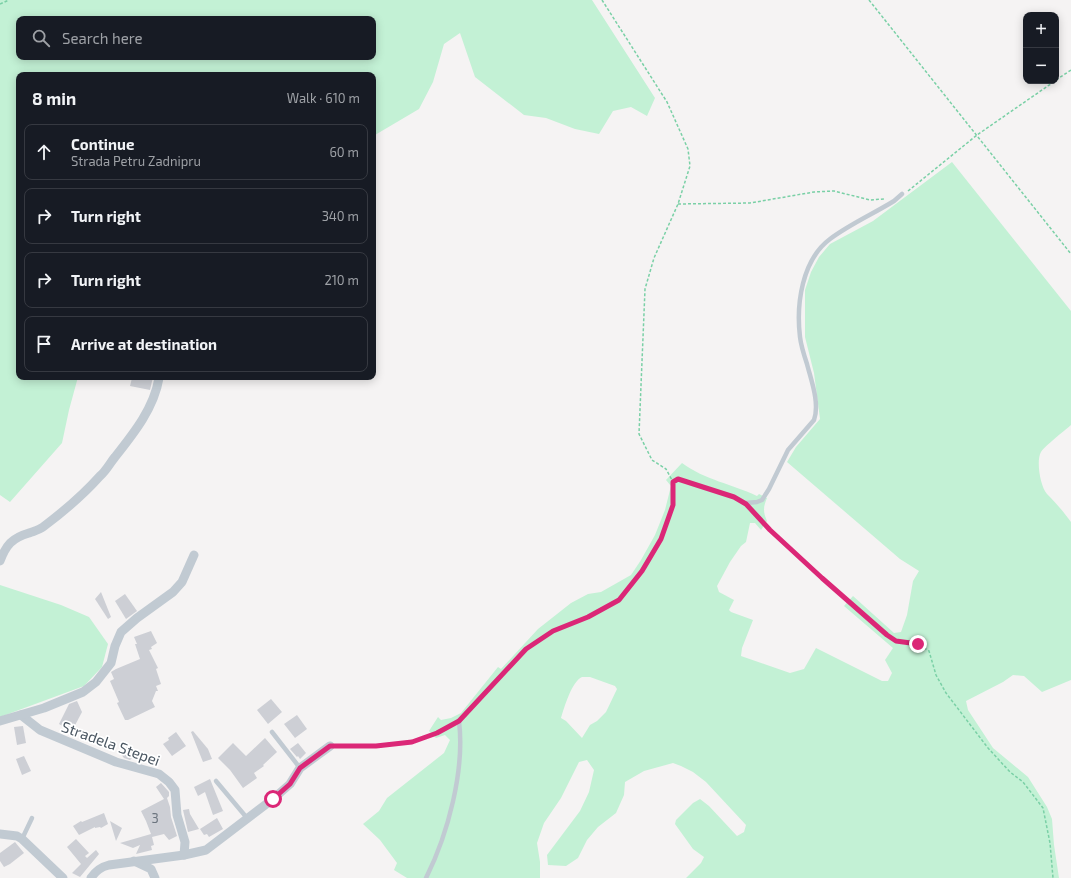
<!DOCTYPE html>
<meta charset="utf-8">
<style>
body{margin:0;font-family:"Exo 2",sans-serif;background:#242831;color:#f1f3f6}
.controls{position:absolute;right:12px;top:12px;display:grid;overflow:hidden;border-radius:8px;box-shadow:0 2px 10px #0003}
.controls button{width:36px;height:36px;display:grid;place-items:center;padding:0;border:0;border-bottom:1px solid #363941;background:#171b24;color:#f1f3f6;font:20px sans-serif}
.stop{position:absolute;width:12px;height:12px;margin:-9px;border:3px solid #db2777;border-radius:50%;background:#fff}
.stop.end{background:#db2777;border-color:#fff;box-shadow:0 1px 4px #0008}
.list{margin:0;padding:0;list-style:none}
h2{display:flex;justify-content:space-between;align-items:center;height:52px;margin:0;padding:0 16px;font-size:17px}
h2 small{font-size:13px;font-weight:400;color:#9ea1a6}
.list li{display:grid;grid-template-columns:26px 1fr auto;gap:12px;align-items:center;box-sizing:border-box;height:56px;margin:0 8px 8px;padding:0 8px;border:1px solid #363941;border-radius:8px}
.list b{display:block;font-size:15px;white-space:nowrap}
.list p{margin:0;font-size:13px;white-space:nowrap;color:#9ea1a6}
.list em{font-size:13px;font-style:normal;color:#9ea1a6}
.icon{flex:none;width:22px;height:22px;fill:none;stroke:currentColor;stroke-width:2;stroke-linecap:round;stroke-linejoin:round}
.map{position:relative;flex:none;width:1071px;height:878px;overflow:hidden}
.search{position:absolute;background:#171b24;box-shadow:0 2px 10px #0003;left:16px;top:16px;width:360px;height:44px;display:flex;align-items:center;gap:10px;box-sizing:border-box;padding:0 14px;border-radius:8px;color:#9ea1a6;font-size:15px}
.panel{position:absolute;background:#171b24;box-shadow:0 2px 10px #0003;left:16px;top:72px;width:360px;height:308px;border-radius:8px}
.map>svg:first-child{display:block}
</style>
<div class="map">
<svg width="1071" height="878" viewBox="0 0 1071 878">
<rect width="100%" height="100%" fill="#f5f3f3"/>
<!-- green -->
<g fill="#c3f1d5" fill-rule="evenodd">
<path d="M0,0H592L655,98L647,116L631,107L613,111L599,134L575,129L546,118L524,115L475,77L460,33L444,44L433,82L419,109L375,135L373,134V75H19V377H78L69,410L62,443L10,502L0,495ZM19,19H373V57H19Z"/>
<path d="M952,162L1071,311V425C1064,431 1045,446 1041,452C1036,460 1040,486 1047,494C1056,503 1063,511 1071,522V680L1042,692L1024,676L1013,675L1003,682L966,701L968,710L993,748L1028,777L1047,807L1052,819L1054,845L1059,878H686L701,863L704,857L693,849L675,824L676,820L693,803L700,799L709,806L737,836L744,832L746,825L706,782L693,772L681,766L673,763L644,771L625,782L624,795L616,813L598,827L587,840L578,858L566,866L548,865L547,855L580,811L589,792L594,770L587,760L579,762L561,798L544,823L537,843L540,862V878H407L394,870L397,863L380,840L363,824L379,811L387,798L444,753L450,740L445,735L436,738L429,731L438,717L441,720L451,718L461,713L498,667L501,669L538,629L571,603L588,594L601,592L631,575L641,560L655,535L665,510L671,486L666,480L682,463C705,480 732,484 757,496L759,494L767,498C763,507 763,512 767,521L761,530L755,523H750L746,542L741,546L730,562L717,586L719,592L734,600L729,610L731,612L753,620L742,648L741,656L790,673L804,669L816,648L882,681H888L892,673L885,660L893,648L844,606L853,596L894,633L901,632L907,615L913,581L919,571L900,559L787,462L796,447L820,419L814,373L805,337V290L811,272L819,257L830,244L873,221ZM582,677H590L615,686L617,689L606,712L597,721L590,725L582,738L566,721L561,718C564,708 572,681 582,677Z"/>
<path d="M0,585L61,605L89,617L108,644L102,667L84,686L0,717Z"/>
</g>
<!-- building -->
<g fill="#cdcfd5">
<path d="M140,377H153L150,390L130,386L132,378L139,380Z"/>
<path d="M101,592L111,617L108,619L95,599Z"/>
<path d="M125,594L137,611L126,619L115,601Z"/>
<path d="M151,631L157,643L151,647L152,649L149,650L158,668L156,669L161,684L156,686L158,691H156L152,701L155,707L128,720H125L117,703L119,702L110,681L114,679L111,672L116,669L140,659L135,644H137L134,637Z"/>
<path d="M271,699L282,712L268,724L257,710Z"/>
<path d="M77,701L82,712L72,731L59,724L69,704Z"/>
<path d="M297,715L307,729L295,738L284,724Z"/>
<path d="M23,726L26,743L17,745L14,727Z"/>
<path d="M193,731L208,749L212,759L203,762L191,732Z"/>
<path d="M176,732L186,746L172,756L163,744L169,740L168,738Z"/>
<path d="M265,738L277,752L263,765L264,766L254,773L257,778L243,788L230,770L218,758L233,743L246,756Z"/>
<path d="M298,743L306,753L300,759L298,756L297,757L290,749Z"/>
<path d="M127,746L135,755L130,760L124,758L120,753Z"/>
<path d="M24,756L31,771L22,775L16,759Z"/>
<path d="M210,779L223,811L213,815L205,792L198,796L194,787Z"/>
<path d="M161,783L169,792V796L167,798L170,807L171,817L177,836L169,840L164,834L152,837L154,845L151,846L152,850L136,854L140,845L133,848L120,843L151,834L146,821L141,811L164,799L156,787Z"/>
<path d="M189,809L190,814L199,829L188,832L183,810Z"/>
<path d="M104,813L108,824L101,828L100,827L95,828V827L79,835L73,826L81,821L82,822Z"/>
<path d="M217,818L223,829L209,837L207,834L204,835L200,829Z"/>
<path d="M110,821L122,828L116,841Z"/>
<path d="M76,839L89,853L85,856L87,858L96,850L99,854L80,877L72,873L81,864L67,847Z"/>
<path d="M15,842L24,853L10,864L4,867L0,861V853Z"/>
</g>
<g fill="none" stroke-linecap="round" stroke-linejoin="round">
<!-- path -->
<g stroke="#7ad0a6" stroke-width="1.5" stroke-dasharray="3 2" stroke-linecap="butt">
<path d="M869,0L1071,254"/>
<path d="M0,4L9,0"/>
<path d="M1056,80L1071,70"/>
<path d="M908,191L977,135L1055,81"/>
<path d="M678,204L750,203L814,192L834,191L870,200L884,199"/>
<path d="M673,482L677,479L685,481L739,500"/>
<path d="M752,509L770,530L821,578L887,635L896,641L918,644L929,651L936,675L946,693L988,748L1010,772L1023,782L1043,808L1050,843L1053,878"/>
<path d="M463,717L526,649L553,631L588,617L619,600L643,571L661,539L673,505V482L666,469L652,460L639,434L645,289L654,258L678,204L690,166L688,149L667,102L602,0"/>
<path d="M340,746C363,746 388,747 412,742C426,739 439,732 452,725"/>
</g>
<!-- service -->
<g stroke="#c1cad2" stroke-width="4.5">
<path d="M746,503L757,502L762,500L769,489L788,450L814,420C820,403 811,380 807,364C804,355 801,346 800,337C796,304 802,260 830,239C850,224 873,214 894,201L902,194"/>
<path d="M272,732L300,768"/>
<path d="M216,781L247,818"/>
<path d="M22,839L32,818"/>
<path d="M426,878C448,834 465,770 459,721"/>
</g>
<!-- minor -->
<g stroke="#c1cad2" stroke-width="9">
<path d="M0,561C6,545 12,538 29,533C34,531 39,530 43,527C63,512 83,495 100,476C106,471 110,463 115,457C134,433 154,408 159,378"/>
<path d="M21,715L40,730L116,762L159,774L169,782L175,790L177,815L185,842L184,855"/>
<path d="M0,721L44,708L83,692L96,682L111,663L115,646L121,632L137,618L173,592L182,582L194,555"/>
<path d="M0,834L17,836L22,839L63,878"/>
<path d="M134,861L151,869L155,878"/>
<path d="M91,878C96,870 101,867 109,865L184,855L206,850L273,799L290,784L300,768L330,746"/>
</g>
</g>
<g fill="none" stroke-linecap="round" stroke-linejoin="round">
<!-- route -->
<path stroke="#db2777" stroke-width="5" d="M273,799L290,784L300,768L330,746H376L412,742L437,733L459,721L526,649L553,631L588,617L619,600L642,571L661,539L673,505V482L678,479L734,497L746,504L770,530L822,578L887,635L896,641L918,644"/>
</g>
<g text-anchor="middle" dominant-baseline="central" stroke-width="3.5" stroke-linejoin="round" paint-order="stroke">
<!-- number labels -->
<g font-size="13" fill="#6b747e">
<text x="155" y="818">3</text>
</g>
<!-- street labels -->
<g font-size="15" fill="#4a5661" stroke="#fff">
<text transform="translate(111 743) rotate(20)">Stradela Stepei</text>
</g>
</g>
</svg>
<div class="controls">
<button>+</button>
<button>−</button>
</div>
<div class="stop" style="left:273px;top:799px"></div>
<div class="stop end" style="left:918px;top:644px"></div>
<div class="search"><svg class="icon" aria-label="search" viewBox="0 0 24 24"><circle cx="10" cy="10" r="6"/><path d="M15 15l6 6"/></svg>Search here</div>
<section class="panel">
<h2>8 min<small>Walk · 610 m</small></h2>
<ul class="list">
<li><svg class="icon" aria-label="ahead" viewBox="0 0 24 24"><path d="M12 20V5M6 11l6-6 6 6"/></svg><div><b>Continue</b><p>Strada Petru Zadnipru</p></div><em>60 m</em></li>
<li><svg class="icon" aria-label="right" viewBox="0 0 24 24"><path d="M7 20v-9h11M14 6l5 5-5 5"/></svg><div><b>Turn right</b></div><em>340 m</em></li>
<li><svg class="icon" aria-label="right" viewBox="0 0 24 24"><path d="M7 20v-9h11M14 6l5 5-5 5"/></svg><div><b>Turn right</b></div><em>210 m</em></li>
<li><svg class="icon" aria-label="arrive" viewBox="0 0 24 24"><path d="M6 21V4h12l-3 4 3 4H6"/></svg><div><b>Arrive at destination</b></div></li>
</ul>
</section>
</div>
